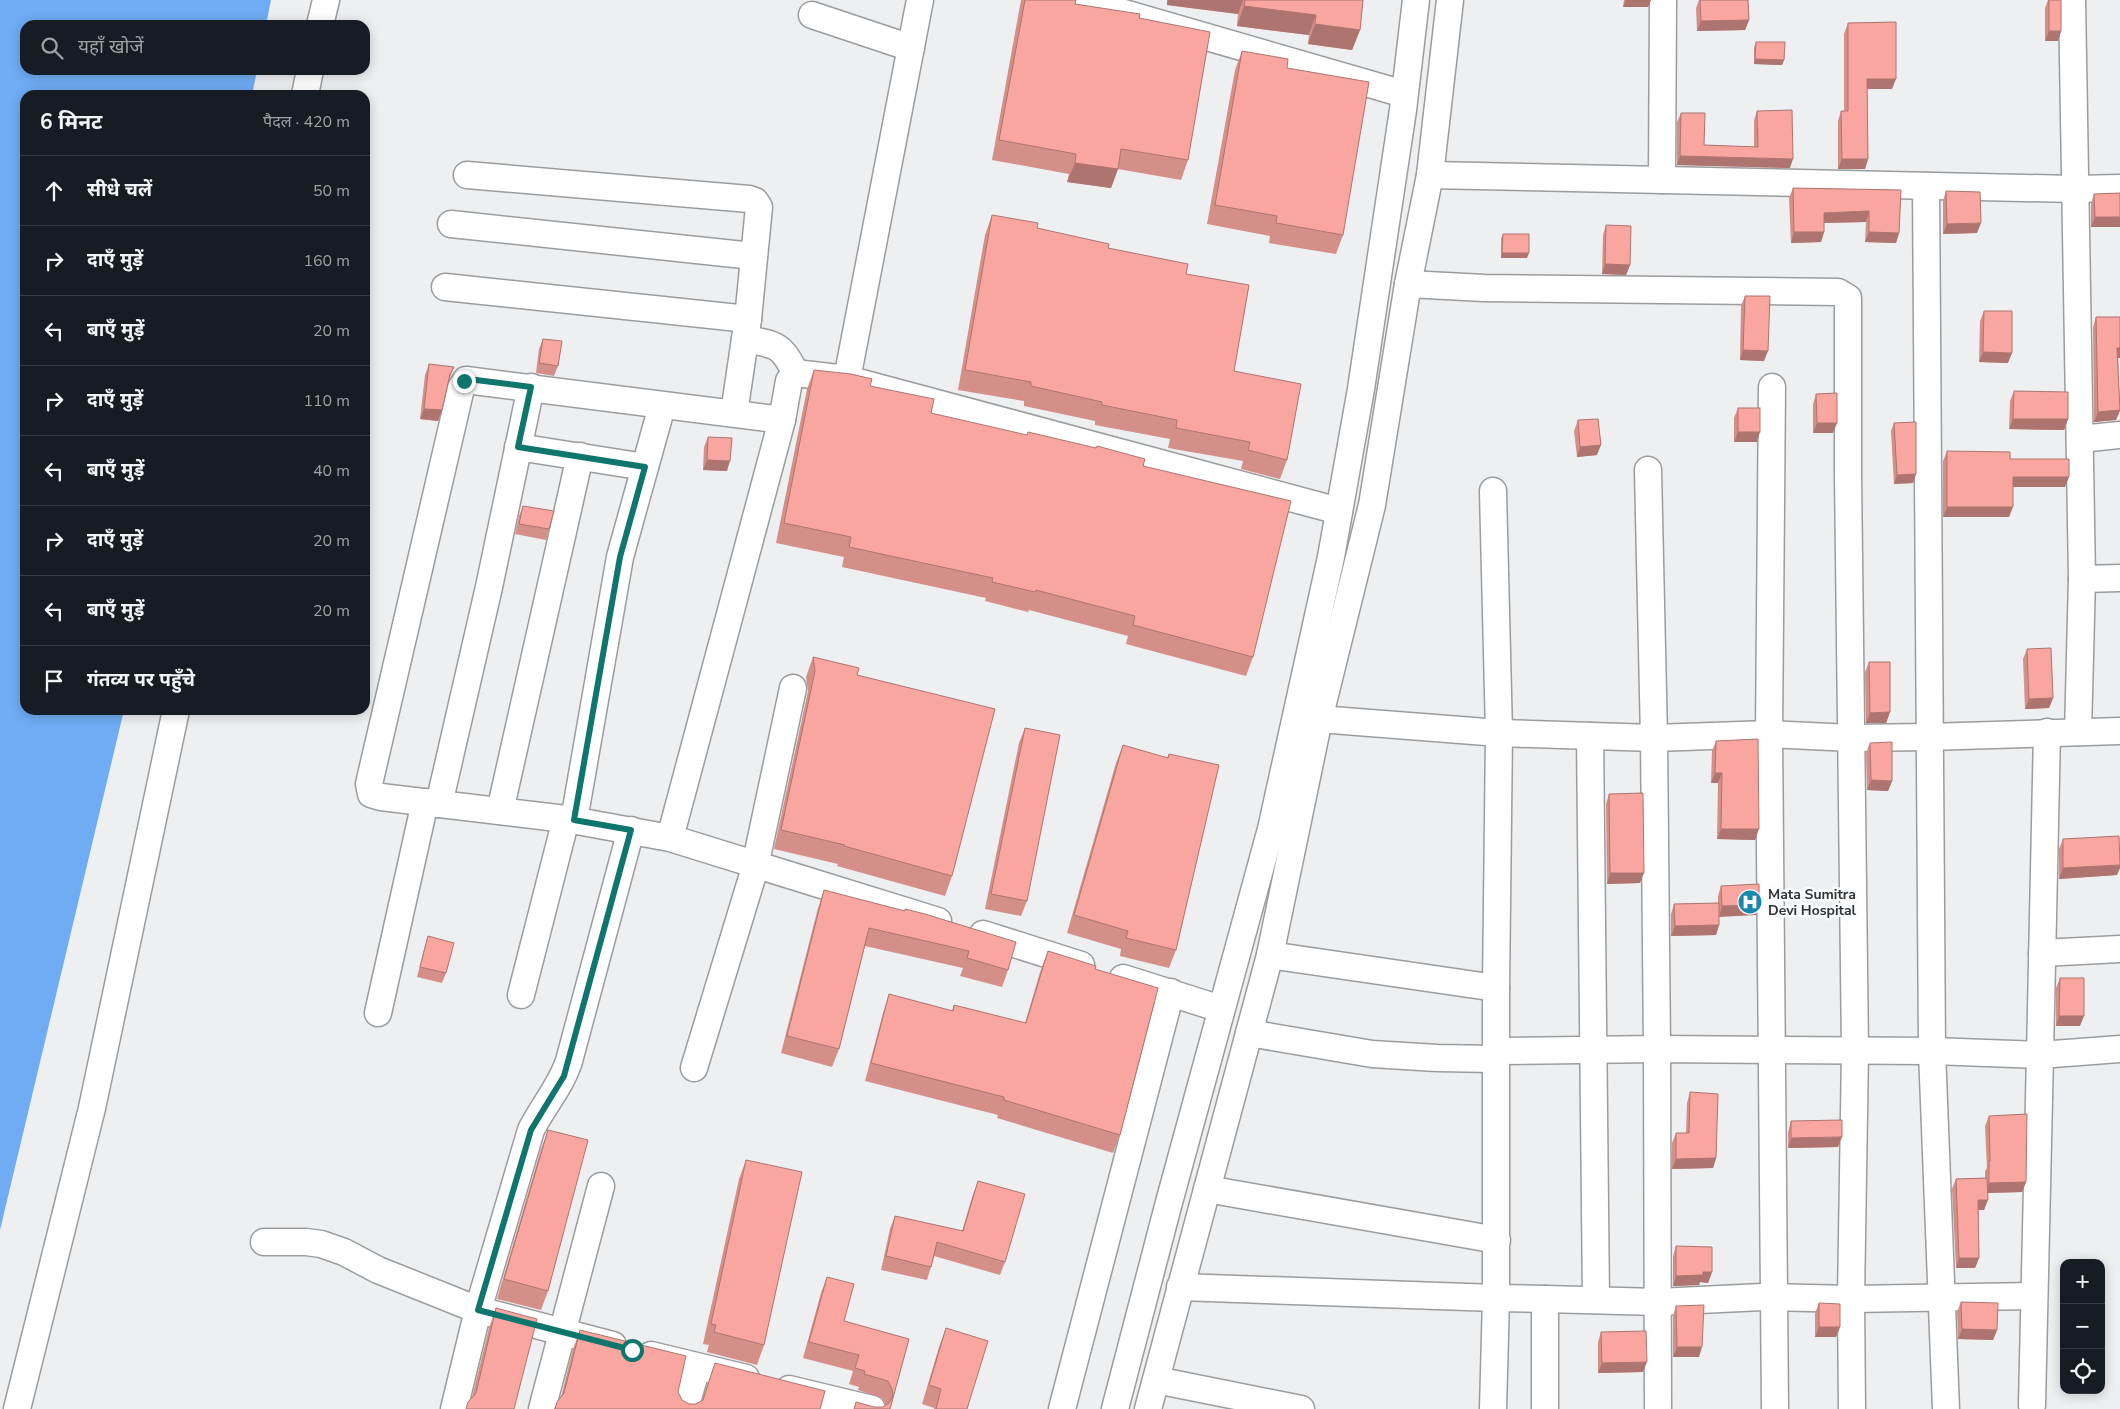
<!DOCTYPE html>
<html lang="hi">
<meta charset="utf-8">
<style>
body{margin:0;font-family:"Nunito Sans","Noto Sans Devanagari",sans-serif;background:#242831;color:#f1f3f6}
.controls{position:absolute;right:15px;bottom:15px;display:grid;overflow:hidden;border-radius:10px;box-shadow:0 2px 12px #0003}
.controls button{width:45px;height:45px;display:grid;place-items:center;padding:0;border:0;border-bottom:1px solid #363941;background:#171b24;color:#f1f3f6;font:25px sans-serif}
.stop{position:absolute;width:15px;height:15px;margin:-11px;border:4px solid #0f766e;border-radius:50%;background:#fff}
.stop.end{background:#0f766e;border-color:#fff;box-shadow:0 1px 5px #0008}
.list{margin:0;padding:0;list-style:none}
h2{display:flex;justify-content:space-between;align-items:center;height:65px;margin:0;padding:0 20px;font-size:21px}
h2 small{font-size:16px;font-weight:400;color:#9ea1a6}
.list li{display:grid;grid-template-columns:32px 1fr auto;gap:15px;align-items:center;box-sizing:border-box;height:70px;padding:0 20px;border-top:1px solid #363941}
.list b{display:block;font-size:19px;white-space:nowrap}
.list em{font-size:16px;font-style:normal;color:#9ea1a6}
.icon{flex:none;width:28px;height:28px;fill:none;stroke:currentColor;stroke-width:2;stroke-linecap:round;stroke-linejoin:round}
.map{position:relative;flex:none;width:2120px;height:1409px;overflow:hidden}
.search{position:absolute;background:#171b24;box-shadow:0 2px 12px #0003;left:20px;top:20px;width:350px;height:55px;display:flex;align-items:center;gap:12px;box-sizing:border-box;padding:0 18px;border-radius:15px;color:#9ea1a6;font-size:19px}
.panel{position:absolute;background:#171b24;box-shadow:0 2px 12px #0003;left:20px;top:90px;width:350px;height:625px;border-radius:15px}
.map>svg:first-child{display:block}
</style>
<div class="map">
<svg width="2120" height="1409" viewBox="0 0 2120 1409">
<rect width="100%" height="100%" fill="#edeff1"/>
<!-- water -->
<path fill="#6facf4" d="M0,0H271L266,25H25V70H257L252,95H25V710H124L0,1230Z"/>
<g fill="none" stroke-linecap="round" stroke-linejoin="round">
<defs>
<g id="minor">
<path d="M1079,0L1404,94"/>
<path d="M2072,0L2082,579L2078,732"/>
<path d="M812,15L911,48"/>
<path d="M320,25L326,0"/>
<path d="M305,95L310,70"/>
<path d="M467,175L749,199L755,201L759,207L748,319L734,413"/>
<path d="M1430,175L2074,189L2120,188"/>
<path d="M1662,180L1663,0"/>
<path d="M1926,186L1932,1051L1946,1409"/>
<path d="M451,224L753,256"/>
<path d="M1408,284L1484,288L1838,292L1848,298V475L1855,1051L1851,1299L1852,1409"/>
<path d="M445,287L748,319"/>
<path d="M745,339C775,344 783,345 795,373"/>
<path d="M847,379L920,0"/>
<path d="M1772,387L1769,734L1775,1409"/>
<path d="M782,420L789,381L795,373L847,379L1339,511"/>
<path d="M2080,439L2120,435"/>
<path d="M518,447L645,467"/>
<path d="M2082,579L2120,578"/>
<path d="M1302,715L1319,719L1499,733L1654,738L1769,734L1852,738L1928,737L2120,731"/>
<path d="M2047,732L2040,1055L2120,1049"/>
<path d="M1590,736L1596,1300"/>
<path d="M439,804L489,587L531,387"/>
<path d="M500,811L580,456"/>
<path d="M574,820L620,557L662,406"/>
<path d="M670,838L782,420L466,380L461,388L369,784L371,794L381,797L566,819L670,838L938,921"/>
<path d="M983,934L1081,965"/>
<path d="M2042,953L2120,949"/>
<path d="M1270,955L1496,988"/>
<path d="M1123,978L1221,1009"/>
<path d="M521,995L566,819"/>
<path d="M378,1013L425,802"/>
<path d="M1249,1033L1372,1054L1437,1058L1496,1059"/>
<path d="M1496,1051L1657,1049L1654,738L1648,470"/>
<path d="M694,1068L754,871L793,688"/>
<path d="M1207,1189L1497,1240"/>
<path d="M264,1242H306L321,1244L344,1252L378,1270L478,1310L613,1345"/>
<path d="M1180,1287L1496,1298V988L1499,733L1493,491"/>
<path d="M1545,1299L1658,1302L1762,1297L1851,1299L2033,1296"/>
<path d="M651,1355L746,1378"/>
<path d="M1156,1380L1301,1409"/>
<path d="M789,1389L872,1409"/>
<path d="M17,1409L92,1108L176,710"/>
<path d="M454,1409L478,1310L531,1130C543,1106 561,1086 569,1061L631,830"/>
<path d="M542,1409L601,1186"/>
<path d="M685,1409L697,1367"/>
<path d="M1062,1409L1171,992"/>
<path d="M1115,1409L1168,1206L1271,829L1331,557L1361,389L1403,110L1416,0"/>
<path d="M1148,1409L1270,955L1319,719L1372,505L1408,284L1430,175L1450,0"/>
<path d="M1493,1409L1496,1298L1545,1299V1409"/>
<path d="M1658,1409L1657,1049L1932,1051L2040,1055L2032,1405"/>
</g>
</defs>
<!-- minor casing -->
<use href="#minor" stroke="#9a9c9e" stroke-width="29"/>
<!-- minor -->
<use href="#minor" stroke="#fff" stroke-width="26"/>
</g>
<!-- wall -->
<g fill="#d58f89">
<path d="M1021,0H1076L1075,4L1139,18L1188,160L1181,180L1118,169L1111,188L1067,182L1069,174L992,160Z"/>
<path d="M1167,0H1363L1360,30L1352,50L1308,44L1309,35L1237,26L1238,14L1167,5Z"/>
<path d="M1624,0H1651L1648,7H1623Z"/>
<path d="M1699,0H1748L1749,20L1745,30L1697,31L1696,8Z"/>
<path d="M2048,0H2061V31L2058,41H2045V8Z"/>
<path d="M1848,23L1892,89H1867L1868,159L1865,169H1838V121L1841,111H1844V34Z"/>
<path d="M1756,42L1784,60L1782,65L1754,64V47Z"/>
<path d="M1242,51L1287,68L1343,235L1336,254L1269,243L1270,236L1207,224L1235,70Z"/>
<path d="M1757,111L1790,168L1677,165V122L1681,113L1704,145L1754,147V120Z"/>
<path d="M1793,188L1901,190L1899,233L1896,243L1865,242L1866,222L1824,223V232L1821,242L1791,243L1789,198Z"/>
<path d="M1946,191L1977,233L1943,234V201Z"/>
<path d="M2120,193V227H2091V204L2094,194Z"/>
<path d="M992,215L1108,248L1186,274L1234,371L1287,460L1280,479L1241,469L1243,461L1168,448L1170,439L1095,425V421L1024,406V401L958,390L985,235Z"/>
<path d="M1606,225L1630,265L1626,275L1602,274L1603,235Z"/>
<path d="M1503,234L1527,258H1501V239Z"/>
<path d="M1745,296L1764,361L1740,360L1741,306Z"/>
<path d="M1984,311L2008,363L1979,362L1980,321Z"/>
<path d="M2096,317L2118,358L2120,411L2116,420L2094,422L2093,327Z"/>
<path d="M543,339L558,366L554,376L536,373L539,349Z"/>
<path d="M429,364L454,367L449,380L442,410L438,421L420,419L425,375Z"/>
<path d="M814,370L870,386L931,413L1143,466L1253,657L1246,676L1126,644L1128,636L1029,610L1028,612L985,601L986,598L842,567L844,557L776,543L807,389Z"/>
<path d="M2014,391L2068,419L2064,430L2009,429L2010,401Z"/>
<path d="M1816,394L1833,433H1813V404Z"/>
<path d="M1738,408L1757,442H1734V418Z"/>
<path d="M1578,420L1597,455L1577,457L1574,431Z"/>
<path d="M1894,423L1916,474L1913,483L1894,484L1891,431Z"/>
<path d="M708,437L727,471L703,470L704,447Z"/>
<path d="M1947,451L2010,459L2065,487H2013L2009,517H1943V461Z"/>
<path d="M523,506L549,529L546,540L515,534L519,516Z"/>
<path d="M2027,649L2053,698L2049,708L2025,709L2023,659Z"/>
<path d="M813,657L857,675L952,876L945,896L837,866L838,864L774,849L808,691L806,677Z"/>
<path d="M1869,662L1890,712L1886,723H1866L1865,672Z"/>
<path d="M1025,728L1027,901L1021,916L985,909L1019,743Z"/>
<path d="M1716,741L1755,840L1717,839L1718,783H1711L1712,751Z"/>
<path d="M1870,743L1892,781L1888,791L1867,790L1866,753Z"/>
<path d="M1123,745L1167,758L1169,754L1176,950L1169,968L1120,956L1121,949L1067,933L1116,763Z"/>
<path d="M1609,794L1640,883L1607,884L1606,804Z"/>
<path d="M2063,839L2117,875L2059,879V849Z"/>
<path d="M1721,886L1756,915L1719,916V925L1716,935L1671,936V914L1674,904L1718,903V896Z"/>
<path d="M824,890L904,911L1008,970L1002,987L960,976L963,968L865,946L839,1049L832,1067L781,1053L818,908Z"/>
<path d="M428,936L446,973L442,983L417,977L425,946Z"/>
<path d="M1048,951L1095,969L1120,1135L1113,1153L997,1118L998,1115L865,1081L883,1013L889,994L952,1011L954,1005L1025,1023L1041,969Z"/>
<path d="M2060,978L2080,1026H2056V988Z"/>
<path d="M1690,1092L1716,1158L1713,1168L1672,1169V1143L1676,1133H1686L1687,1103Z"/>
<path d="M1989,1116L2026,1182L2022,1192L1988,1193L1984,1210H1978L1979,1258L1975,1268H1956L1952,1189L1956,1179L1985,1178V1171L1987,1168L1985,1126Z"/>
<path d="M1791,1121L1838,1147L1788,1148V1132Z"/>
<path d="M548,1130V1291L541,1310L497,1299L541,1149Z"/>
<path d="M746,1160L764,1345L757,1365L707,1352L709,1345L703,1344L739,1179Z"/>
<path d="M978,1181L1005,1262L1000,1275L934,1256L931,1267L927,1280L881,1270L890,1229L895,1216L962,1231L973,1194Z"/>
<path d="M1676,1246L1712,1272L1708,1283L1700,1282L1699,1285L1673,1286V1256Z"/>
<path d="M827,1277L844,1321L909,1339L890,1409H854L856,1402L874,1407H883L886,1405L882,1398L858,1390L859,1387L849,1384L853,1371L803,1358L821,1293Z"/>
<path d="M1961,1302L1997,1330L1993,1340L1958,1339L1957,1312Z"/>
<path d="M1819,1303L1840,1327L1836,1337H1815V1313Z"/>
<path d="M1676,1306L1699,1357H1673V1316Z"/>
<path d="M496,1308L514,1409H466L468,1402L472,1397L489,1328Z"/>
<path d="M946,1328L967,1409H934V1408L922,1404L939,1347Z"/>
<path d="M580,1330L678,1392L682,1400L689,1404H696L702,1400L715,1363L820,1409H554L557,1402L561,1397L573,1349Z"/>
<path d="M1601,1332L1643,1372L1598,1373V1342Z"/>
</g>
<!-- shaded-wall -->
<g fill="#ae746f">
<path d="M1168,0H1243L1238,14L1167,5Z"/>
<path d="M1626,0H1651L1648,7H1623Z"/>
<path d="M1244,6L1316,15L1309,35L1237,26Z"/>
<path d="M1749,20L1745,30L1697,31L1701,21Z"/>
<path d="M1315,24L1360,30L1352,50L1308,44Z"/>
<path d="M2049,31H2061L2058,41H2045Z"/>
<path d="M1755,59L1784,60L1782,65L1754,64Z"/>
<path d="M1867,79H1896L1892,89H1863Z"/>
<path d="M1680,156L1793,159L1790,168L1677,165Z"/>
<path d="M1842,159H1868L1865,169H1838Z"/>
<path d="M1075,163L1118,169L1111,188L1067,182Z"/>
<path d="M1869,211L1866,222L1820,223L1824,213Z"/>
<path d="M2095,217H2120V227H2091Z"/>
<path d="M1981,223L1977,233L1943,234L1947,224Z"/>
<path d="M1794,232H1824L1821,242L1791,243Z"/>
<path d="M1869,232L1899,233L1896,243L1865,242Z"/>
<path d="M1502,253H1529L1527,258H1501Z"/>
<path d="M1605,264L1630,265L1626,275L1602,274Z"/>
<path d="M2117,348H2120V358H2113Z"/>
<path d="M1743,350L1768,351L1764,361L1740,360Z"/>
<path d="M1983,352L2012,353L2008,363L1979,362Z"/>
<path d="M424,409L442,410L438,421L420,419Z"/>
<path d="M2120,410L2116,420L2094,422L2098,412Z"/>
<path d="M2013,419H2068L2064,430L2009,429Z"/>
<path d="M1817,423H1837L1833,433H1813Z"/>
<path d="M1738,432H1760L1757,442H1734Z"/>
<path d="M1601,445L1597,455L1577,457L1580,447Z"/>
<path d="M707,460L730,461L727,471L703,470Z"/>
<path d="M1916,474L1913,483L1894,484L1897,475Z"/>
<path d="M2013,477H2069L2065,487H2009Z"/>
<path d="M1947,507H2013L2009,517H1943Z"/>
<path d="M2053,698L2049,708L2025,709L2029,699Z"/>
<path d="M1890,712L1886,723H1866L1870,713Z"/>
<path d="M1715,773H1722L1718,783H1711Z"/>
<path d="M1871,780L1892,781L1888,791L1867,790Z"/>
<path d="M1721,829H1759L1755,840L1717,839Z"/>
<path d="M2120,865V868L2117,875L2059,879L2063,868Z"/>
<path d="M1610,873H1644L1640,883L1607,884Z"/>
<path d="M1759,905L1756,915L1719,917L1722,906Z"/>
<path d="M1719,925L1716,935L1671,936L1675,926Z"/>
<path d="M2059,1016H2084L2080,1026H2056Z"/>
<path d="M1842,1137L1838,1147L1788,1148L1791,1138Z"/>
<path d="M1716,1158L1713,1168L1672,1169L1676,1159Z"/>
<path d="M2026,1182L2022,1192L1985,1193L1989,1183Z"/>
<path d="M1978,1200H1988L1984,1210H1974Z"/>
<path d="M1959,1258H1979L1975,1268H1956Z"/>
<path d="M1703,1272H1712L1708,1283L1700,1282L1699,1285L1673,1286L1676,1276Z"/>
<path d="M1819,1327H1840L1836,1337H1815Z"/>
<path d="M1962,1329L1997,1330L1993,1340L1958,1339Z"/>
<path d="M1677,1347H1702L1699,1357H1673Z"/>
<path d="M1647,1362L1643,1372L1598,1373L1602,1363Z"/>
</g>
<!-- building -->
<g fill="#f8a69f" stroke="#ae746f">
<path d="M1025,0H1076L1075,4L1140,14L1139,18L1210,32L1188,160L1121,149L1118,169L1075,163L1076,154L999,140Z"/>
<path d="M1245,0H1363L1360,30L1315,24L1316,15L1244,6Z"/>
<path d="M1700,0H1748L1749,20L1701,21Z"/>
<rect x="2049" y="0" width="12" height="31"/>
<path d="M1896,22V79H1867L1868,159H1842L1841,111H1848V23Z"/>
<path d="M1756,42H1785L1784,60L1755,59Z"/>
<path d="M1242,51L1288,59L1287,68L1369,82L1343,235L1276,223L1277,216L1215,205Z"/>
<path d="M1792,110L1793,159L1680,156L1681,113H1705L1704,145L1758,147L1757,111Z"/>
<path d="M1793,188L1901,190L1899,233L1869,232V211L1824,213V232H1794Z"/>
<path d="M1946,191L1980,192L1981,223L1947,224Z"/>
<path d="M2120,193V217H2095L2094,194Z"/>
<path d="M992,215L1038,223L1037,228L1109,244L1108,248L1188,264L1186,274L1249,285L1234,371L1301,384L1287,460L1248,450L1250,442L1176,428L1177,420L1102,405V402L1031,386V382L965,370Z"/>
<path d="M1606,225L1631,226L1630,265L1605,264Z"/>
<path d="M1503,234H1529V253H1502Z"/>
<path d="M1745,296H1770L1768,351L1743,350Z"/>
<path d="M1984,311H2012V353L1983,352Z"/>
<path d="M2096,317H2120V348H2117L2120,410L2098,412Z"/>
<path d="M543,339L562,341L558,366L539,363Z"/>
<path d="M429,364L454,367L450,374L442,410L424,409Z"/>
<path d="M814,370L851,374L872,379L870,386L934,399L931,413L1027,435L1028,432L1096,448L1097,446L1145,459L1143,466L1291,501L1253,657L1133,625L1135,616L1036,590L1035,592L992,582L993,578L849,547L851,537L784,523Z"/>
<path d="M2014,391L2068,392V419H2013Z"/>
<path d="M1837,393V423H1817L1816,394Z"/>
<rect x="1738" y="408" width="22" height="24"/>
<path d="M1598,419L1601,445L1580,447L1578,420Z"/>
<path d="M1916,422V474L1897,475L1894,423Z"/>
<path d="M708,437L732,438L730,461L707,460Z"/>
<path d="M1947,451L2010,452V459H2069V477H2013V507H1947Z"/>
<path d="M523,506L554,511L549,529L519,524Z"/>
<path d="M2051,648L2053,698L2029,699L2027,649Z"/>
<path d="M813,657L859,668L857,675L995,709L952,876L844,846L845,845L781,830L815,671Z"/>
<path d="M1869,662H1890V712L1870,713Z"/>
<path d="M1025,728L1060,735L1027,901L991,894Z"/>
<path d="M1758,739L1759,829H1721L1722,773H1715L1716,741Z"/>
<path d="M1892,742V781L1871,780L1870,743Z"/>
<path d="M1123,745L1168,758L1169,754L1219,765L1176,950L1126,938L1128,931L1074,915Z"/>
<path d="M1643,793L1644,873H1610L1609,794Z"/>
<path d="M2119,836L2120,865L2063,868V839Z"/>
<path d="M1759,884V905L1722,906L1721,886Z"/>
<path d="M824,890L905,911V909L925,914L1016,942L1008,970L967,958L969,951L869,928L839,1049L787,1036Z"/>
<path d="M1719,903V925L1675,926L1674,904Z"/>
<path d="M428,936L454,943L446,973L420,967Z"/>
<path d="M1048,951L1096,966L1095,969L1158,988L1120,1135L1004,1100V1097L871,1063L889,994L953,1011L954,1005L1026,1023Z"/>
<path d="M2060,978H2084V1016H2059Z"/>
<path d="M1690,1092L1718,1094L1716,1158L1676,1159V1133H1689Z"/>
<path d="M2027,1114L2026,1182L1989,1183V1161H1990L1989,1116Z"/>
<path d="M1842,1120V1137L1791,1138V1121Z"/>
<path d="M548,1130L588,1140L548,1291L504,1279Z"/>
<path d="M746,1160L802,1172L764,1345L714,1332L716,1325L711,1324Z"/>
<path d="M1987,1178L1988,1200H1978L1979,1258H1959L1956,1179Z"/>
<path d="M978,1181L1025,1194L1005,1262L937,1242L931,1267L886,1256L895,1216L963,1231Z"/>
<path d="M1676,1246L1712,1247V1272H1703V1275L1676,1276Z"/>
<path d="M827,1277L854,1284L844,1321L909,1339L890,1409H854L856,1402L874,1407H883L889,1403L893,1396L892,1389L888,1381L864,1374L865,1371L855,1368L859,1355L809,1342Z"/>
<path d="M1961,1302L1998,1303L1997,1330L1962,1329Z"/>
<path d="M1819,1303L1840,1304V1327H1819Z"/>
<path d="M1704,1305L1702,1347H1677L1676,1306Z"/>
<path d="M496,1308L537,1319L514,1409H466L468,1402L476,1393Z"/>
<path d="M946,1328L988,1341L967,1409H936L941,1389L929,1385Z"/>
<path d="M580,1330L686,1356L678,1392L682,1400L689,1404H696L703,1400L715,1363L825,1391L820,1409H555L557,1402L564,1393Z"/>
<path d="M1646,1331L1647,1362L1602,1363L1601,1332Z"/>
</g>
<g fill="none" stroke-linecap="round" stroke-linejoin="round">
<!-- route -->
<path stroke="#0f766e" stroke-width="6" d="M464,381L468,379L531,387L518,447L645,467L620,557L574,820L631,830L564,1076L531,1130L478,1310L632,1350"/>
</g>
<!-- icons -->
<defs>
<symbol id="hospital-disc" viewBox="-11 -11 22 22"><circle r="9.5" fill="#1787ad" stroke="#fbfcfe"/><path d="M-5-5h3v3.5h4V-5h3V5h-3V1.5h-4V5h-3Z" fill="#fff"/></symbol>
</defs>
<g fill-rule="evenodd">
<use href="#hospital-disc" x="1736" y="888" width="28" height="28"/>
</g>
<g text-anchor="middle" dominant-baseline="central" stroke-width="5" stroke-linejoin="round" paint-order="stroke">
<!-- poi labels -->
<g font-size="14" font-weight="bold" fill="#323334" stroke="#fbfcfe" text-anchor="start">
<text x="1768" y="894">Mata Sumitra<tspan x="1768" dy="16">Devi Hospital</tspan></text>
</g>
</g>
</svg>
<div class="controls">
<button>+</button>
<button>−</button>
<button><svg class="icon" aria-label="locate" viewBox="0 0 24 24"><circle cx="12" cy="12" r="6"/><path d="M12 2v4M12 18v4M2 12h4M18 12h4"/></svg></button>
</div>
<div class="stop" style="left:632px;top:1350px"></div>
<div class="stop end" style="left:464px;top:381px"></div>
<div class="search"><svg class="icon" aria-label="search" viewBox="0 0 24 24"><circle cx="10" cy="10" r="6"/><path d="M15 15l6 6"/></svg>यहाँ खोजें</div>
<section class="panel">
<h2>6 मिनट<small>पैदल · 420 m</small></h2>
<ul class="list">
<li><svg class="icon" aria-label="ahead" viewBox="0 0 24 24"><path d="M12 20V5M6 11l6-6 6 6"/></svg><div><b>सीधे चलें</b></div><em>50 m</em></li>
<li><svg class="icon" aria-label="right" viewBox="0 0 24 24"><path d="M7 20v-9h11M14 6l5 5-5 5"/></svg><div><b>दाएँ मुड़ें</b></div><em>160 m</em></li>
<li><svg class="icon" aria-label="left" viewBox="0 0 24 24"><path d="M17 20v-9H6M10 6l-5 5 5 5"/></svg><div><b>बाएँ मुड़ें</b></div><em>20 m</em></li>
<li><svg class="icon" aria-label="right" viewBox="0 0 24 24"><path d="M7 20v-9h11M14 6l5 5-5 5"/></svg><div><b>दाएँ मुड़ें</b></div><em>110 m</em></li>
<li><svg class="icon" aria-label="left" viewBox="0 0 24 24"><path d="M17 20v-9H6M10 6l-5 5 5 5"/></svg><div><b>बाएँ मुड़ें</b></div><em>40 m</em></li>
<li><svg class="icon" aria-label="right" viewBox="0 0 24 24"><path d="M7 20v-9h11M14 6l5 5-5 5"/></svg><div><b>दाएँ मुड़ें</b></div><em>20 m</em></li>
<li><svg class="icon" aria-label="left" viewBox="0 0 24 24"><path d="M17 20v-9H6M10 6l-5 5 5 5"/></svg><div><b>बाएँ मुड़ें</b></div><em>20 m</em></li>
<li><svg class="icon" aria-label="arrive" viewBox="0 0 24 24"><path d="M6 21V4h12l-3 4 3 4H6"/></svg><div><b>गंतव्य पर पहुँचे</b></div></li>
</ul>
</section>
</div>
